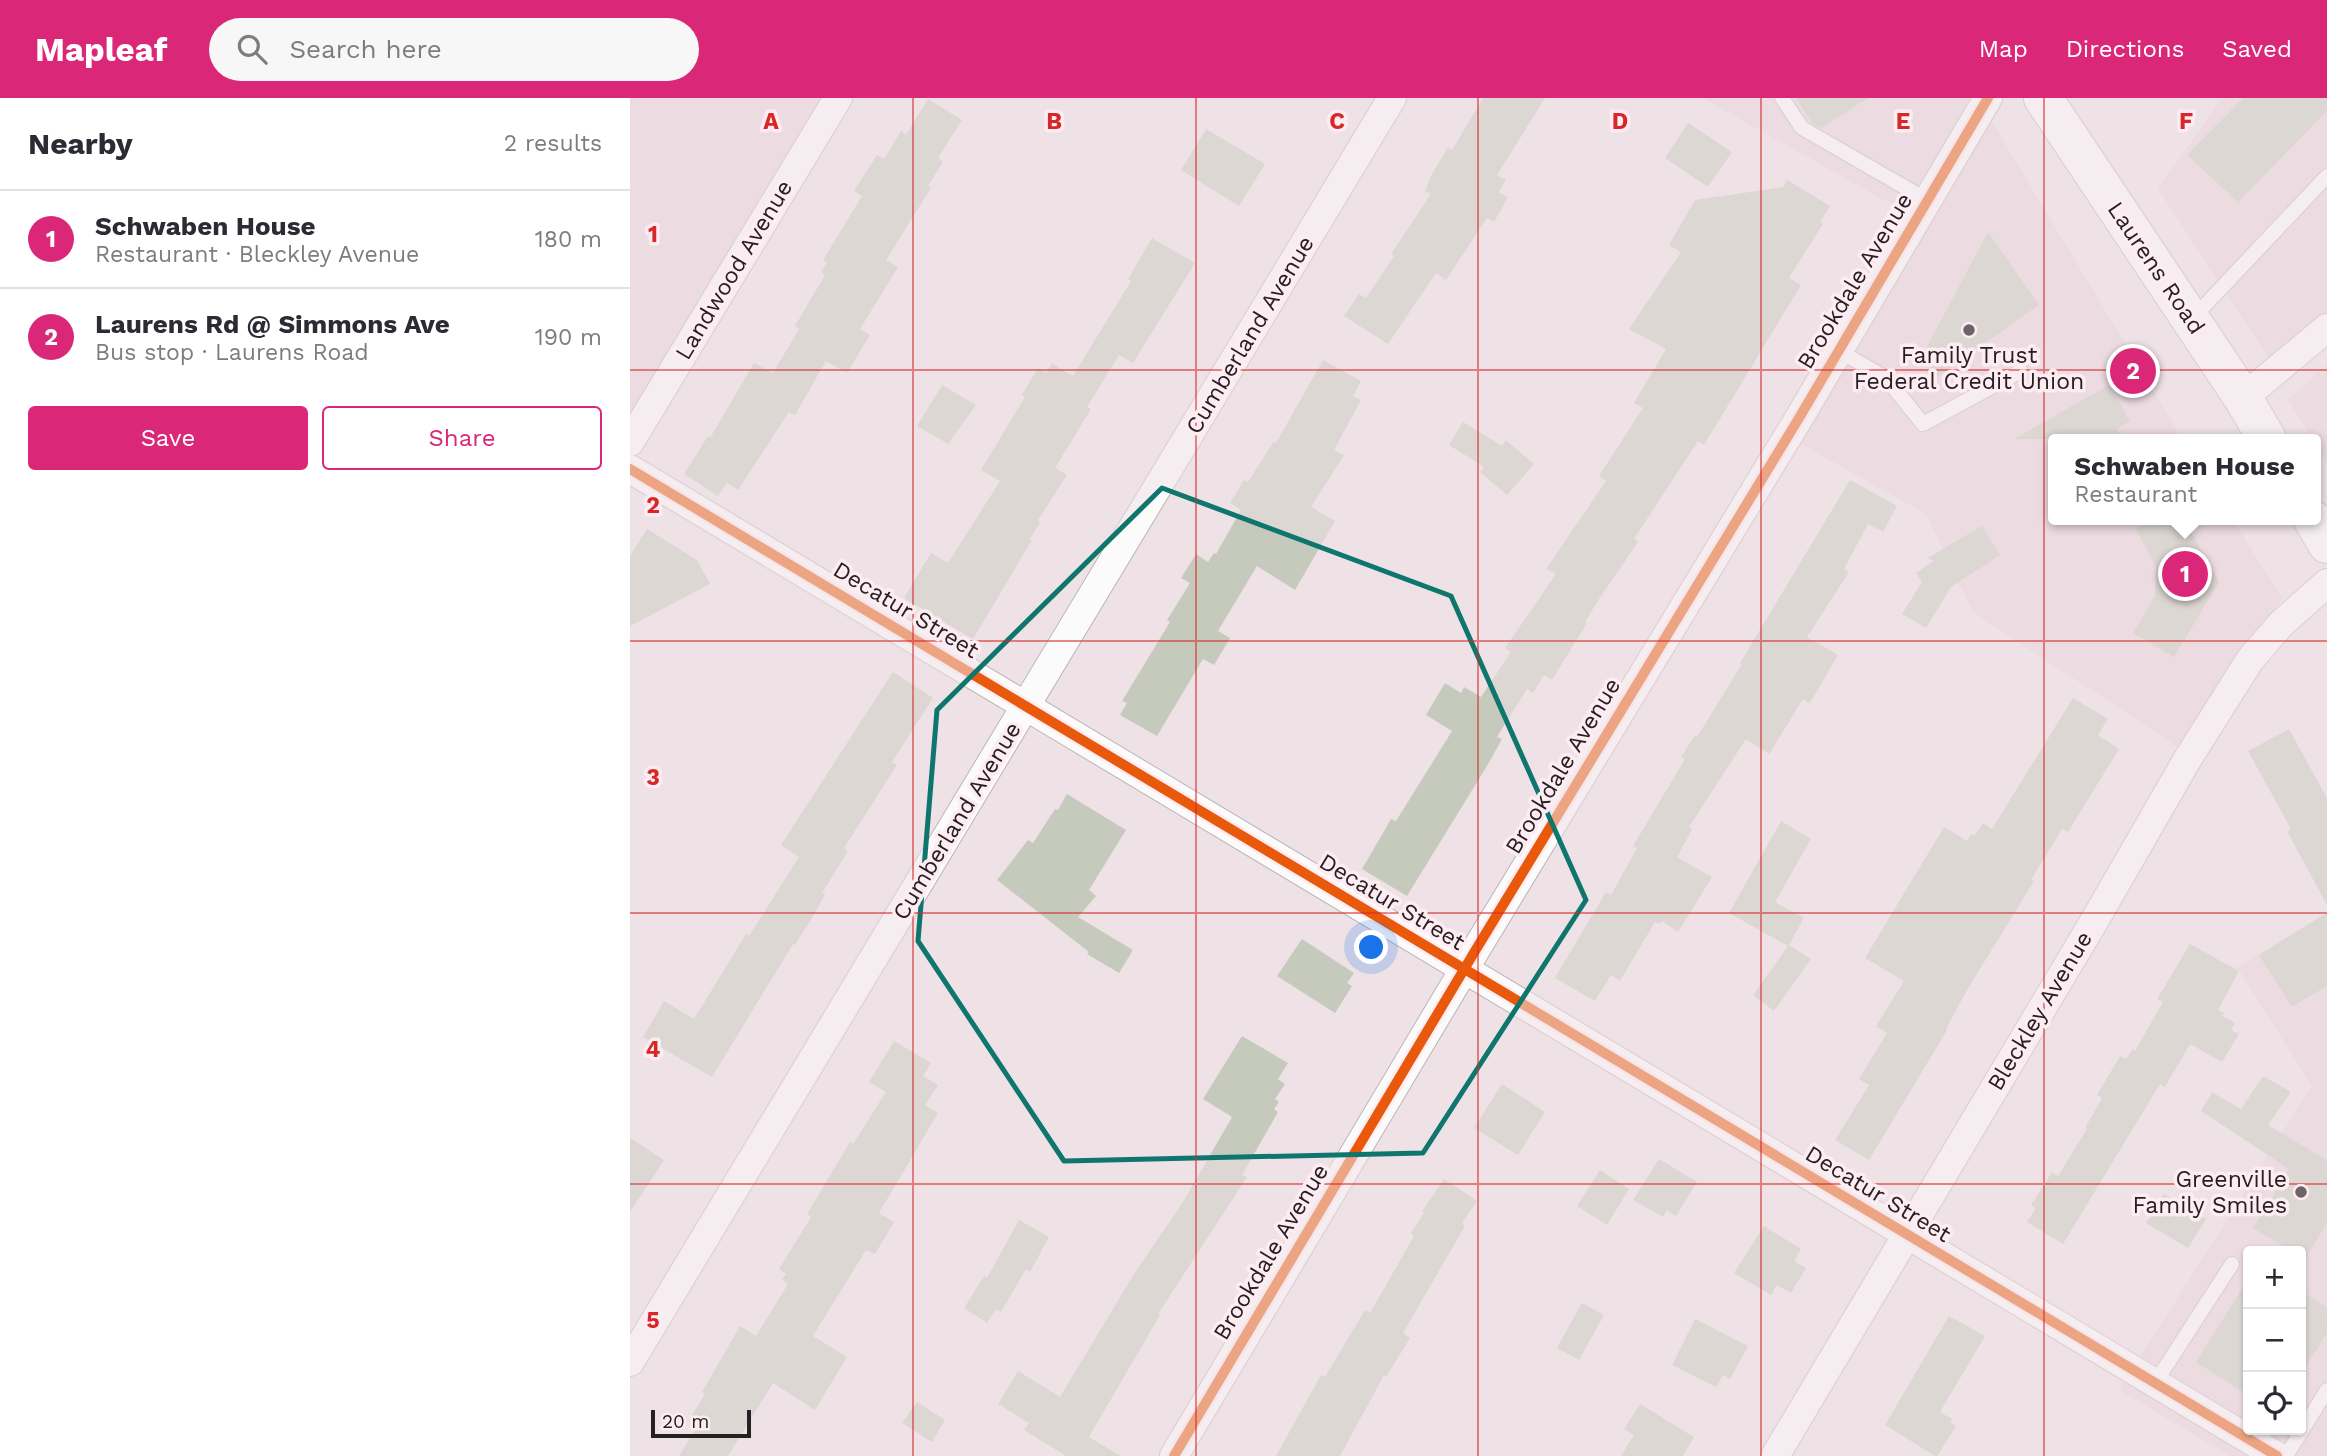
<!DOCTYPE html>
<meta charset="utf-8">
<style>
body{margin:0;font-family:"Work Sans",sans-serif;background:#f7f7f7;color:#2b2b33}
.controls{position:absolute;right:21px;bottom:21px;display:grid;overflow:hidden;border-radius:7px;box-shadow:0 2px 5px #0004}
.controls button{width:63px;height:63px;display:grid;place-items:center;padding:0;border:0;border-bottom:2px solid #e1e1e2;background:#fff;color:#2b2b33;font:35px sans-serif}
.scale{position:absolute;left:21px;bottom:18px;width:100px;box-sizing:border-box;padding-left:7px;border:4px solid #272022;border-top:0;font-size:19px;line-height:24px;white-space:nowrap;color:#272022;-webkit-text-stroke:5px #fdecf1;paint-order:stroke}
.you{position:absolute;left:742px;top:850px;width:24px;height:24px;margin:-18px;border:5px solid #fff;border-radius:50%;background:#1a73e8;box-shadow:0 0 0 10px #1a73e833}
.badge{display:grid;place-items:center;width:46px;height:46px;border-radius:50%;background:#db2777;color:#fff;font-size:23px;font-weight:700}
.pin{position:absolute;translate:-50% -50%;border:4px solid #fff;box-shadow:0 2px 7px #0006}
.popup{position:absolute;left:1418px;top:336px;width:273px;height:91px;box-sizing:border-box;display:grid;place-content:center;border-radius:7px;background:#fff;filter:drop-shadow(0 2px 5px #0005);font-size:23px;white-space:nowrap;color:#7c7c81}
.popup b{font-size:26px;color:#2b2b33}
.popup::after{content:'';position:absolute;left:50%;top:100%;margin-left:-14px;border:14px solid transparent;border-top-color:#fff}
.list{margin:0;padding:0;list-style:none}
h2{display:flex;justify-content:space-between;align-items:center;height:91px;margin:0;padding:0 28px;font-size:30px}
h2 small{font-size:23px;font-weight:400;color:#7c7c81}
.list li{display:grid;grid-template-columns:46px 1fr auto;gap:21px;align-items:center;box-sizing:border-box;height:98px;padding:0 28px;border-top:2px solid #e1e1e2}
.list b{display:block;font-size:26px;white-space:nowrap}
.list p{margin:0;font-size:23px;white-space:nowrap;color:#7c7c81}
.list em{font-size:23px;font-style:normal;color:#7c7c81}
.actions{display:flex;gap:14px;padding:21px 28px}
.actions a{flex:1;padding:16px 0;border:2px solid #db2777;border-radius:7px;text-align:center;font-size:24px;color:#db2777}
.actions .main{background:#db2777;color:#fff}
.icon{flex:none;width:38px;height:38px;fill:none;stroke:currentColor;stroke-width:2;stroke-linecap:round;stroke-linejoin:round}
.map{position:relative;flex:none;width:1697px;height:1358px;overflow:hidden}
header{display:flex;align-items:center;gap:42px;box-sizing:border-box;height:98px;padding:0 35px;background:#db2777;color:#fff}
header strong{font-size:33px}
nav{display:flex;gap:38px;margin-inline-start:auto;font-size:24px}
.search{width:490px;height:63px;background:#f7f7f7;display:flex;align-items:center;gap:18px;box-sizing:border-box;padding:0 24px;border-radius:38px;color:#7c7c81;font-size:26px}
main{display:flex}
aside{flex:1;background:#fff}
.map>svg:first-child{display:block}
</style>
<header>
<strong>Mapleaf</strong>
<div class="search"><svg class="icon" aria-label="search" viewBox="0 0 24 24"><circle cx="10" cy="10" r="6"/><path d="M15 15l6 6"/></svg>Search here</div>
<nav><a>Map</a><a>Directions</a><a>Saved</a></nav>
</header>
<main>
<aside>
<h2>Nearby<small>2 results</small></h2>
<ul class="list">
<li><span class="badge">1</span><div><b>Schwaben House</b><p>Restaurant · Bleckley Avenue</p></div><em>180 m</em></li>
<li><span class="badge">2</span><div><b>Laurens Rd @ Simmons Ave</b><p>Bus stop · Laurens Road</p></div><em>190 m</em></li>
</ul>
<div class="actions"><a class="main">Save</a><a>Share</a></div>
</aside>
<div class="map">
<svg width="1697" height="1358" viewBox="0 0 1697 1358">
<rect width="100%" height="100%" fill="#eee2e6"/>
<!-- built -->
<g fill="#e9d4db" fill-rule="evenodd">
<path d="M0,0H201L0,330Z"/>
<path d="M1073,0H1348L1552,341H1424V422H1603L1652,500L1563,659L1343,514L1296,416L1153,336L1277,115Z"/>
<path d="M1592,0H1697V216L1643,266L1528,91Z"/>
<path d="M1697,266V364L1686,347V341H1683L1658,302Z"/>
<path d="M1697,815V1358H1600L1489,1292L1682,988L1607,869ZM1618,1153H1671V1332H1618Z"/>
</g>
<!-- building -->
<g fill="#c5cabd">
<path d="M853,0H915L867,77L876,82L869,94L878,99L864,124L857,120L816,182L806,175L758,246L714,218L729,196L736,200L764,158L761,156L801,96L795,93L802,76L818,49L822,52Z"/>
<path d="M1166,0H1238L1191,30L1182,25Z"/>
<path d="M1613,0H1697V13L1608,104L1557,57Z"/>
<path d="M298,1L332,22L308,60L313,64L298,88L301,90L256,162L268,169L230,231L240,237L217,275L196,263L165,317L159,314L108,392L97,385L88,398L54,376L78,338L80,340L124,265L143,275L169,231L165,228L195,177L191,174L197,164L193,162L232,98L224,93L247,57L254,61L271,33L276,37Z"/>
<path d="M1058,25L1102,54L1078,89L1035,60Z"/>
<path d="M576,31L635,66L609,108L551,72Z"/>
<path d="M1157,82L1200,108L1190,124L1193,126L1159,180L1171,187L1074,347L1068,343L1004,441L1008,444L969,501L955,524L957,525L922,582L914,577L903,595L897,591L867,639L872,641L857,668L777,798L732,771L761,721L766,723L822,633L796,617L815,585L831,595L834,589L851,599L881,554L875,550L926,476L916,471L976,383L969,378L1013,310L1004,305L1036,251L999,231L1051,154L1039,147L1065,102L1153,89Z"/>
<path d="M1358,134L1409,207L1307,279L1292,258Z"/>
<path d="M522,140L565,165L503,265L489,257L457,309L461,311L425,370L437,377L408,422L410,424L400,441L402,442L343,541L274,500L301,455L318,465L370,383L351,372L395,299L392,297L408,270L416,275L422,265L443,278L501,183L498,181Z"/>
<path d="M693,262L731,283L723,298L731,302L704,352L714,357L681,409L705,423L665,492L627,468L588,533L600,540L584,567L573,561L527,638L490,617L497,605L492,603L540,524L537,522L560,485L551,480L566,456L578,464L584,455L586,456L611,412L600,405L614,382L618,384L644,343L646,345Z"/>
<path d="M312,287L346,307L318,346L287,328Z"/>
<path d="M1479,287L1500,323L1487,331L1492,341H1384Z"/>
<path d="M833,324L872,348L876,342L904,366L877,397L850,374L854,369L819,347Z"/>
<path d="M1220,382L1267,408L1253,434L1238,426L1214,471L1219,474L1177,539L1208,557L1180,605L1173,601L1139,656L1116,641L1059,729L1062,732L1047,759L1082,779L1048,834L1032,823L1030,826L1025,824L990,883L981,877L965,903L925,880L976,794L981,797L1007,750L1003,748L1055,661L1051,659L1065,637L1067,639L1112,566L1110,565Z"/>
<path d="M1521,422H1554L1589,484L1544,559L1503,535L1525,498L1526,468L1505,430Z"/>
<path d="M1352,428L1370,457L1321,489L1296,530L1272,516L1292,484L1286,475L1304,463L1298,460Z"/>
<path d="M17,431L67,462L80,486L0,528V458Z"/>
<path d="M263,574L303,600L262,664L267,667L214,750L218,753L192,795L195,796L185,815L165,847L163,846L82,979L13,939L34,903L64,921L116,836L119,838L169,759L151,747Z"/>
<path d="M1443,600L1478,621L1468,637L1489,651L1438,734L1432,731L1401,782L1404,783L1337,892L1316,931L1317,932L1239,1062L1205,1042L1239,987L1229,981L1257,935L1246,928L1274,883L1235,860L1314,729L1337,743L1341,736L1344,738L1353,725L1362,731Z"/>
<path d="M1659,631L1697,700V807L1657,733L1661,731L1618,653Z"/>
<path d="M437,696L496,732L459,792L466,798L448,819L503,852L489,875L457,856L459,854L367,782L398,742L403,745L425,711L428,712Z"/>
<path d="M1151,723L1181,741L1145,804L1174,820L1159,847L1181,861L1144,913L1123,897L1158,848L1099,815Z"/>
<path d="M1697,815V888L1662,909L1629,857Z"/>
<path d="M672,841L724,875L717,885L722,888L705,915L647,878Z"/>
<path d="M1560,846L1609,873L1588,912L1594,915L1592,918L1605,925L1601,932L1609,936L1592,964L1560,946L1535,989L1530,986L1433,1146L1397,1124L1406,1110L1401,1107L1422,1074L1428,1078L1457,1031L1455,1030L1472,1000L1467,997L1490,958L1496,961L1503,951L1505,953L1533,904L1527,901Z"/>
<path d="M612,938L658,965L648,981L655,986L645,1001L649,1004L644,1011L648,1014L612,1077L617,1079L528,1216L530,1217L459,1339L491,1358H436L394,1332L399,1325L368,1306L388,1273L430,1299L504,1176L553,1104L602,1019L573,1001Z"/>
<path d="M264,943L301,965L293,978L308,987L295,1007L308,1015L249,1115L264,1124L245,1156L236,1152L183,1238L217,1259L185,1312L143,1285L98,1358H49L70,1324L61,1319L75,1296L72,1294L110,1228L126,1238L158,1186L152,1182L156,1176L149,1171L181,1119L177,1116L220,1044L223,1046L256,994L239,984Z"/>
<path d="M1633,978L1661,994L1638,1027L1697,1062V1125L1675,1161L1671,1159V1153H1662L1623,1130L1659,1071L1571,1013L1582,994L1611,1011Z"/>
<path d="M872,986L915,1014L888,1057L844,1030Z"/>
<path d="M0,1040L34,1062L0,1114Z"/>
<path d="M1029,1061L1067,1084L1046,1118L1037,1112L1033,1119L1003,1102Z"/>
<path d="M970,1072L999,1091L977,1127L947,1108Z"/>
<path d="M814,1081L847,1103L832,1125L835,1128L773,1235L780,1240L756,1279L754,1277L710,1358H646L691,1277L695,1279L735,1212L740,1215L784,1138L781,1135L794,1115L792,1114Z"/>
<path d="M1534,1096L1576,1121L1558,1150L1516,1125Z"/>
<path d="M389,1122L419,1139L400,1174L396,1171L371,1214L366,1211L357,1225L334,1210L354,1178L357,1180Z"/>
<path d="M1134,1128L1171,1151L1164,1163L1176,1170L1161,1195L1147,1187L1141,1197L1104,1175Z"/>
<path d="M1618,1181V1297L1566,1264Z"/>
<path d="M1671,1193L1697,1209V1235L1671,1276Z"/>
<path d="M952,1205L974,1217L949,1262L927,1250Z"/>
<path d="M1319,1218L1355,1238L1310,1314L1322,1321L1320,1324L1326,1328L1307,1358H1305L1255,1327Z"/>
<path d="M1065,1221L1118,1248L1100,1281L1093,1277L1086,1289L1042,1267Z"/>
<path d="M287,1304L315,1322L302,1344L272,1325Z"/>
<path d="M1010,1306L1064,1339L1053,1358H991L1004,1337L994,1331Z"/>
</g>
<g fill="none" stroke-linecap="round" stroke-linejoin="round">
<defs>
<g id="lane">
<path d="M1152,0L1172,30L1297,102"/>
<path d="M1562,221L1697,78"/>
<path d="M1209,253L1256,280L1293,326L1391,273"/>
<path d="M1525,1285L1602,1166"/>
<path d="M1656,1358L1697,1292"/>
</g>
<g id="street">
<path d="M1613,300L1697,230"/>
<path d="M0,344L208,0"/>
<path d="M0,371L1647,1358"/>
<path d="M0,1264L762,0"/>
<path d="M544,1358L845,853L1169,320L1358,0"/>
<path d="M1145,1358L1466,820L1557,662L1620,562L1651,526L1697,485"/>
</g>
<g id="primary">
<path d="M1413,0L1613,300L1637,341"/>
<path d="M1683,422L1697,446"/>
</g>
</defs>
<!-- lane casing -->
<use href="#lane" stroke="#beb4b7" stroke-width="16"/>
<!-- street casing -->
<use href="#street" stroke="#beb4b7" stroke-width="30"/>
<!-- primary casing -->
<use href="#primary" stroke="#beb4b7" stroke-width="40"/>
<!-- lane -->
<use href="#lane" stroke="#fcfbfb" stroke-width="14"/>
<!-- street -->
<use href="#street" stroke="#fcfbfb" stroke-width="28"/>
<!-- primary -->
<use href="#primary" stroke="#fcfbfb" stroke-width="38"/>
<defs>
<g id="cycleway">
<path d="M0,371L1647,1358"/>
<path d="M544,1358L845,853L1169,320L1358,0"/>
</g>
</defs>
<!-- cycleway casing -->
<use href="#cycleway" stroke="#fdecf1" stroke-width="15"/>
<!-- cycleway -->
<use href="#cycleway" stroke="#e8590c" stroke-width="10"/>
</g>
<!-- marked area -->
<path d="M0 0H1697V1358H0ZM532,390L821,498L956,802L793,1055L434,1063L288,843L307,612Z" fill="#eee2e6" fill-opacity=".55" fill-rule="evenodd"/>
<path fill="none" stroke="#0f766e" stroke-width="5" stroke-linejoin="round" d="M532,390L821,498L956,802L793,1055L434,1063L288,843L307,612Z"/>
<!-- grid -->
<path fill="none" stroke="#d62828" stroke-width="2" stroke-opacity="0.55" d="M283,0V1358M566,0V1358M848,0V1358M1131,0V1358M1414,0V1358M0,272H1697M0,543H1697M0,815H1697M0,1086H1697"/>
<!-- markers -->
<g fill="#6d6467" stroke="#fdecf1" stroke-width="2.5">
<circle cx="1339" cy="232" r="7"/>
<circle cx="1671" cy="1094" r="7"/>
</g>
<g text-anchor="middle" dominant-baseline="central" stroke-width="7" stroke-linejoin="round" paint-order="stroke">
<!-- street labels -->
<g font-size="23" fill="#272022" stroke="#fdecf1">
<text transform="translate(1526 170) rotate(56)">Laurens Road</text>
<text transform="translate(104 172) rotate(-59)">Landwood Avenue</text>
<text transform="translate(1225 183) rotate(-59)">Brookdale Avenue</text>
<text transform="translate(620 237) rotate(-59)">Cumberland Avenue</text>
<text transform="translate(276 512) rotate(31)">Decatur Street</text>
<text transform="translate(933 668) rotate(-59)">Brookdale Avenue</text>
<text transform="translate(327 723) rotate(-59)">Cumberland Avenue</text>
<text transform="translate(762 804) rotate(31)">Decatur Street</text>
<text transform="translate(1410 913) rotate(-59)">Bleckley Avenue</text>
<text transform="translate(1248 1096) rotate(31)">Decatur Street</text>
<text transform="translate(641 1154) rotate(-59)">Brookdale Avenue</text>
</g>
<!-- poi labels -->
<g font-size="23" fill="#272022" stroke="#fdecf1">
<text x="1339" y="257">Family Trust<tspan x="1339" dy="26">Federal Credit Union</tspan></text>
<text x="1657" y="1081" text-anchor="end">Greenville<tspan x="1657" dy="26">Family Smiles</tspan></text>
</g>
</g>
<g font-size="23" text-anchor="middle" font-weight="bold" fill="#d62828" stroke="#fdecf1" stroke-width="7" stroke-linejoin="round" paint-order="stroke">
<text x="141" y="31">A</text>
<text x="424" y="31">B</text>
<text x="707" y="31">C</text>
<text x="990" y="31">D</text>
<text x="1273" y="31">E</text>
<text x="1556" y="31">F</text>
<text x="23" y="144">1</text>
<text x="23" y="415">2</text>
<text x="23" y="687">3</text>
<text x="23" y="959">4</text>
<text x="23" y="1230">5</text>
</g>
</svg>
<div class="controls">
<button>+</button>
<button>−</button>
<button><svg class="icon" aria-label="locate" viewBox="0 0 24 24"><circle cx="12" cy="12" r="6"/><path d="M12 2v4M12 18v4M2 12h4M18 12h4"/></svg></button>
</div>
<div class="scale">20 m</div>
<div class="you"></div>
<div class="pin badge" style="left:1555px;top:476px">1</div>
<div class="popup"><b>Schwaben House</b>Restaurant</div>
<div class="pin badge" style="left:1503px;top:273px">2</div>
</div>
</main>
